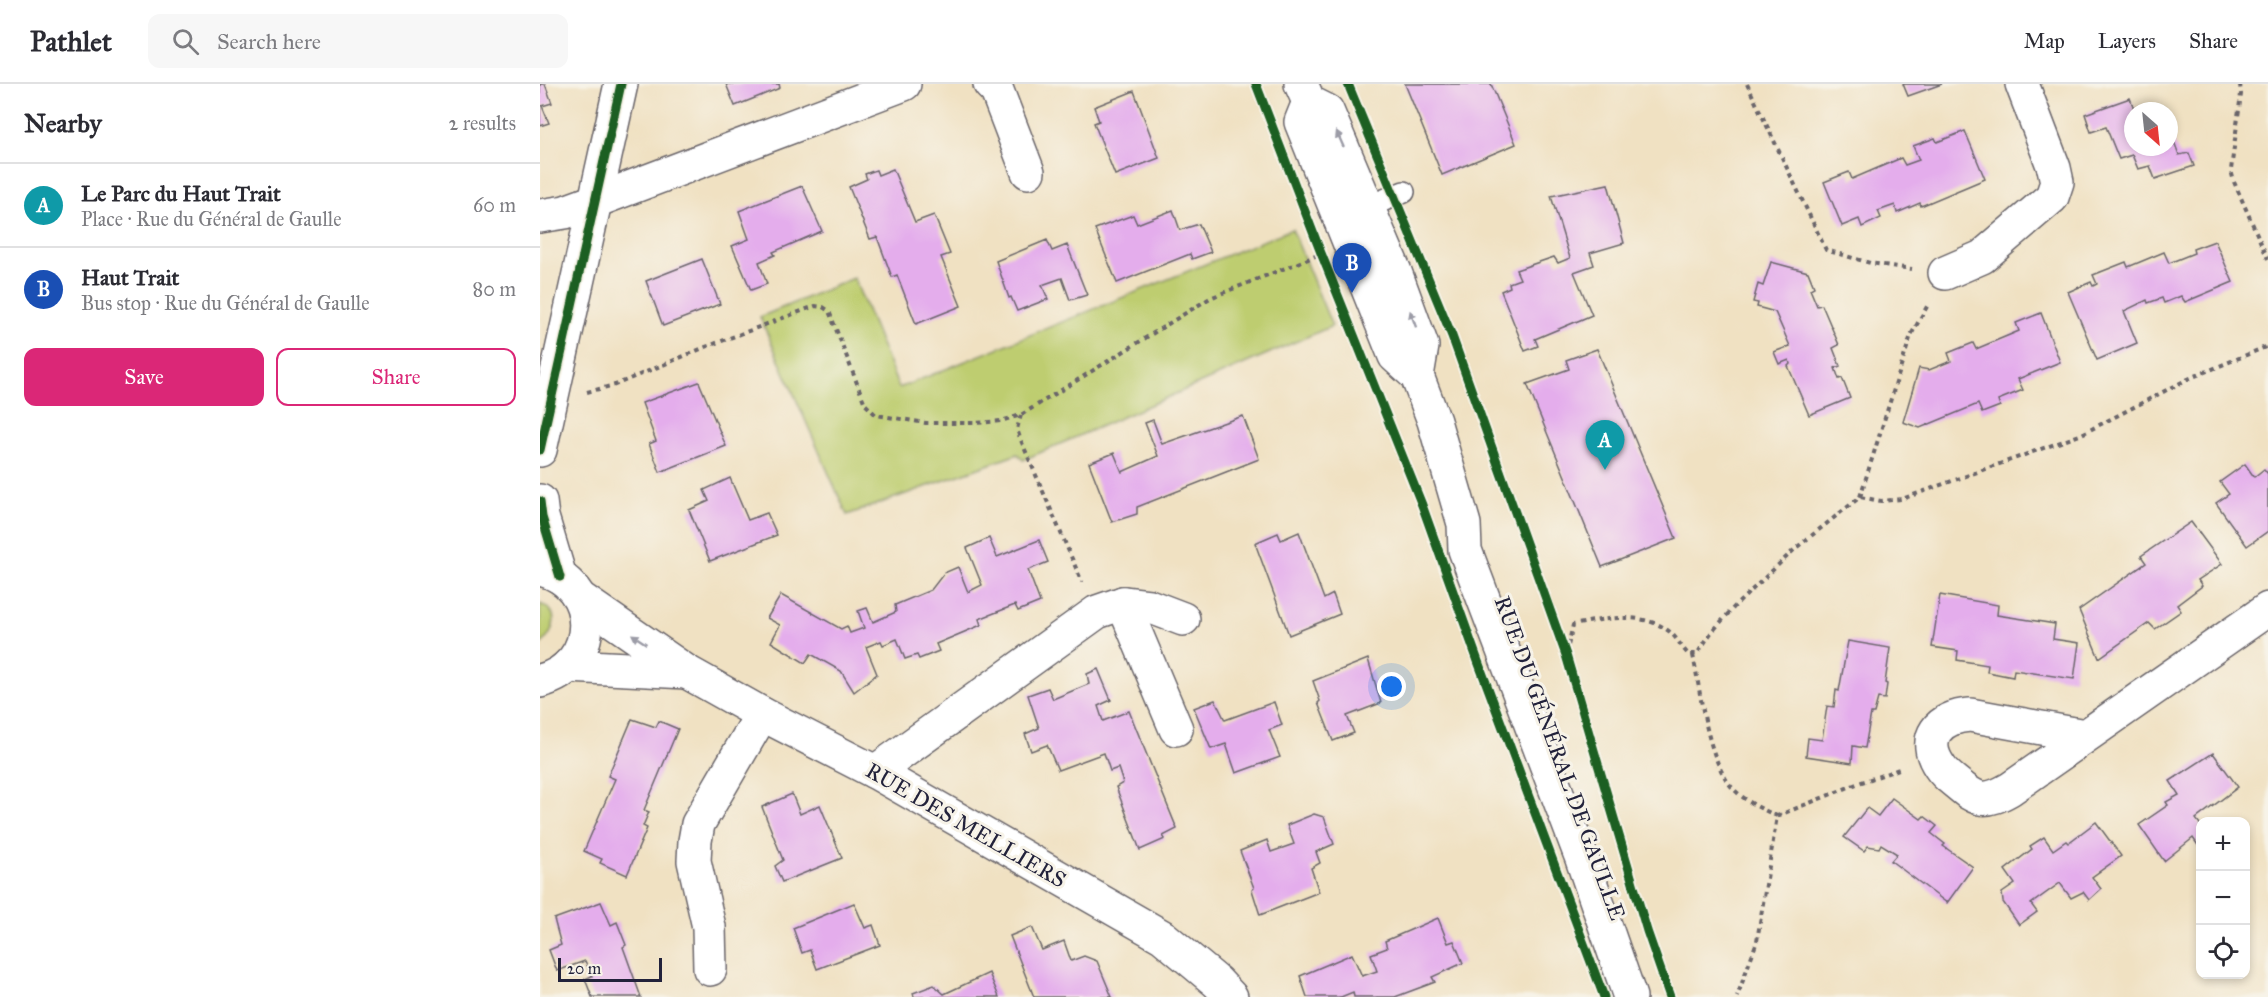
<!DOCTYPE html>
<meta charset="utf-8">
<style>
body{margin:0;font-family:"IM FELL Great Primer",serif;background:#f7f7f7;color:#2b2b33}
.controls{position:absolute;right:18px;bottom:18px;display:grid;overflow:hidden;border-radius:12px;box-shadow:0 3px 9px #0003}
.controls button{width:54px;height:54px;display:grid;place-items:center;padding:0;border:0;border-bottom:2px solid #e1e1e2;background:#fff;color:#2b2b33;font:30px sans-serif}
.compass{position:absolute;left:1584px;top:18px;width:54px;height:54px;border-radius:50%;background:#fff;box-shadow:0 3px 9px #0003;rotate:153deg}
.scale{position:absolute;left:18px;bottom:15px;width:104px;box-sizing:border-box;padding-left:6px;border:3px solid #22223b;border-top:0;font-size:16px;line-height:21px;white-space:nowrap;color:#22223b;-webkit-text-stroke:4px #f7f3e8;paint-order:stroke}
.you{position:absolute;left:852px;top:603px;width:21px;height:21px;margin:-15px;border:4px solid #fff;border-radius:50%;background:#1a73e8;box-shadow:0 0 0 9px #1a73e833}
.badge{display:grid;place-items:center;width:39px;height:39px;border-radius:50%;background:#db2777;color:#fff;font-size:20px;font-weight:700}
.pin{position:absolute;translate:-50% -50px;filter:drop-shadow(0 2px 3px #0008)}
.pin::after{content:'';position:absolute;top:32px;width:21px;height:18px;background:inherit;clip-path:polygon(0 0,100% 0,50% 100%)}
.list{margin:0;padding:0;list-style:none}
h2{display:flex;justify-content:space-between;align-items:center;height:78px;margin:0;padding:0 24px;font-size:26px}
h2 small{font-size:20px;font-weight:400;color:#7c7c81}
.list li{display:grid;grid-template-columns:39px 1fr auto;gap:18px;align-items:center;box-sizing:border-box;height:84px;padding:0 24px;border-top:2px solid #e1e1e2}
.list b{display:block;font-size:22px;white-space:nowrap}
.list p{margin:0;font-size:20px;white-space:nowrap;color:#7c7c81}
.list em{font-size:20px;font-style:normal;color:#7c7c81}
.actions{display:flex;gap:12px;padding:18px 24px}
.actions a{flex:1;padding:14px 0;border:2px solid #db2777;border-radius:12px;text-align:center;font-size:21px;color:#db2777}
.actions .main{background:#db2777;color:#fff}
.icon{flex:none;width:33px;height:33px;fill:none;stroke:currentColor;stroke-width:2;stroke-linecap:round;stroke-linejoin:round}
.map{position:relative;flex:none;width:1728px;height:913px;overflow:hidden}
header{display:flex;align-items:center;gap:36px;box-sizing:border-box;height:84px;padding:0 30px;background:#fff;border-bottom:2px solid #e1e1e2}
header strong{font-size:28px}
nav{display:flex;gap:33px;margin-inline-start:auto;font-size:21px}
.search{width:420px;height:54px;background:#f7f7f7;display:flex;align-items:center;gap:15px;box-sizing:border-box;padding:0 21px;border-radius:12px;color:#7c7c81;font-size:22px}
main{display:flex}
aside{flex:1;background:#fff}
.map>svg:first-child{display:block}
</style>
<header>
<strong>Pathlet</strong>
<div class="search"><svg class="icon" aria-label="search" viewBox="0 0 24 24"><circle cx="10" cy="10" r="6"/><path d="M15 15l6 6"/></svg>Search here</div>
<nav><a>Map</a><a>Layers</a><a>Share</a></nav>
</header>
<main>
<aside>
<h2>Nearby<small>2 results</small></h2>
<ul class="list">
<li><span class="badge" style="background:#0f9aa8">A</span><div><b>Le Parc du Haut Trait</b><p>Place · Rue du Général de Gaulle</p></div><em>60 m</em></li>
<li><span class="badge" style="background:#1a4fb4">B</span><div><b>Haut Trait</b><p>Bus stop · Rue du Général de Gaulle</p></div><em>80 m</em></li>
</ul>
<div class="actions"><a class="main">Save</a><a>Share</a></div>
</aside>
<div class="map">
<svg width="1728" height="913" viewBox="0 0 1728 913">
<rect width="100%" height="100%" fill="#f7f3e8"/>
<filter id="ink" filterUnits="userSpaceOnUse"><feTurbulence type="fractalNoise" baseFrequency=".0167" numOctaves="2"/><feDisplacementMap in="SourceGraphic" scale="12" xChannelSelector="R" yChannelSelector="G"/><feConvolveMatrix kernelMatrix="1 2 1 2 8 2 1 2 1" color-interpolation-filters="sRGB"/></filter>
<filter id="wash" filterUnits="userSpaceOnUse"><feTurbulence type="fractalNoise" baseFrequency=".008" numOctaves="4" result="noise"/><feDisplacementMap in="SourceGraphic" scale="24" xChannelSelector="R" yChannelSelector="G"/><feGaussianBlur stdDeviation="1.35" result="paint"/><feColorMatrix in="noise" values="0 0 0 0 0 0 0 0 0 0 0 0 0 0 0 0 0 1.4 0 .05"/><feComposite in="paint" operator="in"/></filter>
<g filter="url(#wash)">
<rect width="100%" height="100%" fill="#f0e1c2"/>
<!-- green -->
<g fill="#becd70" stroke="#707856" stroke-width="1.5">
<path d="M752,145L792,242L483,376L478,370L307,431L220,233L314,194L359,304Z"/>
<path d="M0,520C22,527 14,550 0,561Z"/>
</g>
<g id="blocks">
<!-- building -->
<g fill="#e4adec">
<path d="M0,0H5L12,19L2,22L9,39L0,42Z"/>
<path d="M186,0H239L240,4L195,22Z"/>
<path d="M865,0H951L976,60L902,91Z"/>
<path d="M1363,0H1402L1368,12Z"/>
<path d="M594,7L619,74L575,91L554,39L559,37L554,23Z"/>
<path d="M1590,14L1595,27H1593V63H1629V52H1632L1639,71L1649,69L1654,82L1615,95L1610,82L1598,85L1592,71L1579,75L1566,43L1551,48L1545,30Z"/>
<path d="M1425,47L1445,95L1381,122L1380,119L1357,129L1355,121L1338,127L1341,134L1322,143L1319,135L1302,142L1284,98L1309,88L1312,95L1361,74L1365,81L1379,76L1373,62L1395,54L1397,58Z"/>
<path d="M353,85L375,138L394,131L410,170L401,173L421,222L376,240L357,191L352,193L337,153L330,155L309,103L327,95L325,90L336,86L338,91Z"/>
<path d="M1068,100L1084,159L1050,169L1054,181L1034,188L1052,231L995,255L998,262L985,267L961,207L970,203L969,199L980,195L976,186L1014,173L1018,179L1030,174L1011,112Z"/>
<path d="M262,102L282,147L233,168L235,171L219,178L227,200L211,206L192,162L209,155L199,127Z"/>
<path d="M633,126L640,146L659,140L671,168L652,175L650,170L577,199L555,145L593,131L597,140Z"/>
<path d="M507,156L512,167L527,161L547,211L530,216L522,194L502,201L508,215L477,227L471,213L469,214L456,177Z"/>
<path d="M1675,157L1693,198L1645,218L1641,212L1624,219L1622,214L1608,219L1607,216L1584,227L1597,259L1557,276L1528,208L1551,198L1553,202L1557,200L1553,191L1586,178L1588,183L1624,168L1629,179L1654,169L1653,165Z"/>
<path d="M162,175L180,220L123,242L106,197Z"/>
<path d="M1231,178L1268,188L1274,203L1270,205L1277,222L1282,221L1299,261L1293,264L1300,282L1295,284L1299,295L1302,294L1310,314L1269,331L1248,282L1250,280L1249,276L1239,280L1234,268L1250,262L1235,228L1217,223L1218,219L1213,218L1218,200L1223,202Z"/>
<path d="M1501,229L1520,278L1478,295L1483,306L1458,316L1460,322L1442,329L1438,320L1380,344L1363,338L1379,284L1389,286L1411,277L1408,269L1433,259L1436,265L1479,247L1476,239Z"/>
<path d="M1057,265L1136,454L1062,483L987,300L1029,285L1026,276Z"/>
<path d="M159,298L186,362L120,388L109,360L116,357L102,319Z"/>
<path d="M703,332L719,375L597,423V430L572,438L549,379L574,369L582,388L618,372L605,339L613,336L622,360Z"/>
<path d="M1705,380L1714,393L1724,385L1728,390V447L1707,462L1676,419L1689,410L1680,398Z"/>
<path d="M190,394L208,436L227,429L237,451L170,477L149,426L169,417L164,406Z"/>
<path d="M1651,438L1682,480L1658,496L1662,502L1637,521L1641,527L1615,545L1609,539L1559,574L1539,526L1606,479L1601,472Z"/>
<path d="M759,448L784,515L793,510L800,530L749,551L715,459L738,449L741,456Z"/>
<path d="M449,454L457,473L499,456L508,478L488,486L500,518L478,527L475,521L439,535L441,541L396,560L399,567L379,575L377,571L365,575L357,555L343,561L341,557L326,563L337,590L314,608L301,587L271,570L265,579L231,558L240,541L227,534L241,511L301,545L307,542L310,549L324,544L318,527L327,524L333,538L356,528L355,521L391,506L404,489L418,483L428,508L442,501L427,464Z"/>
<path d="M1400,511L1458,521L1457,531L1515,540L1513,555L1539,559L1534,595L1474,586L1473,593L1447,588L1448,581L1417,576L1418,567L1392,563Z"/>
<path d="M1308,557L1350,564L1345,599L1347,600L1345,615L1338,614L1334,629H1331L1325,664L1313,662L1312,679L1266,672L1268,654L1282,656L1287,622L1294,623L1296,606L1299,607Z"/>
<path d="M828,575L841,619L807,632L814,649L793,657L778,619L780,617L773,597Z"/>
<path d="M558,585L571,616L558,622L563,637L589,627L637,745L623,752L625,755L600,766L576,703L583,699L578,684L570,687L564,669L518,686L507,661L491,667L485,650L499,644L488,611L508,604L513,615L549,600L547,590Z"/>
<path d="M675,616L685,636L734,618L742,641L729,646L740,673L696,689L686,660L671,665L654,624Z"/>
<path d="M92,635L116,643L119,637L138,645L104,726L109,728L103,742L107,744L87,791L60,779L62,775L44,767L75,695L68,692Z"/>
<path d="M1673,669L1698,703L1656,735L1660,740V764L1653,754L1624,777L1599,741L1628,721L1626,718L1639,711L1630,697Z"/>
<path d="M252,710L260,730L280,721L302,774L242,798L235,782L243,776L222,723Z"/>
<path d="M1352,714L1381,735L1384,732L1397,742L1391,749L1405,760L1403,762L1433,783L1407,819L1351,777L1357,770L1341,760L1339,764L1328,762L1324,767L1304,753L1327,724L1338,732Z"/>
<path d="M774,730L784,733L794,760L776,768L780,779L771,784L779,808L720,831L712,806L714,804L700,767L727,756L731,768L754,760L747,741Z"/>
<path d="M1556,738L1581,772L1552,793L1561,805L1549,816L1543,808L1531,814L1520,799L1491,820L1497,828L1479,841L1463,818L1462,809L1475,800L1465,786L1492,765L1490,762L1504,753L1513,766L1526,757L1528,759Z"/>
<path d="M61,818L71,841L77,838L86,861L83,863L101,913H52L45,895L52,892L45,877L17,887L9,866L21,861L14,835Z"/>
<path d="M314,819L325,844L333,841L340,861L277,885L270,866L262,869L253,844Z"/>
<path d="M898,834L908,859L914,857L923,879L892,893L895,898L855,913H814L813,908L801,913H767L760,892L812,870L822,892L837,887L831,870L847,864L845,857Z"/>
<path d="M492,843L502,866L524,857L531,877L544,872L557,877L572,913H494L470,852Z"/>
<path d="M449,889L459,913H374L373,909L394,901L404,910Z"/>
</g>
</g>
</g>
<g filter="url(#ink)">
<use href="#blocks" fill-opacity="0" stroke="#6a656a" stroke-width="1.5"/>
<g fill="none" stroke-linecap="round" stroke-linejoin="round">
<defs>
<path id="service" d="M817,127L864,108"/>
<g id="minor">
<path d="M450,0L457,7L488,88"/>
<path d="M0,132L25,128L55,117L364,0"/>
<path d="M1405,189L1442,173L1512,113L1517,98L1514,84L1482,0"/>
<path d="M0,366L81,0"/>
<path d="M0,417L2,433L20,493"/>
<path d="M0,485C61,499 61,582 0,597"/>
<path d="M40,514L147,588L222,630L335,688L623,853L677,898L691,913"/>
<path d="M583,519L636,645"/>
<path d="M28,582L147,588"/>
<path d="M1545,652L1430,631C1399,633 1380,654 1400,683C1405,691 1413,696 1420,702C1426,707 1432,712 1440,714C1451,716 1461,710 1470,705L1728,525"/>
<path d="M335,688L557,528L583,519L609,522L643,535"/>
<path d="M170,885L169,843L154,777L155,757L158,740L222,630"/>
</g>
<g id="secondary">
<path d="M761,0L769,18L787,27L855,188L882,262L877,292"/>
<path d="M769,18L761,38L855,272L877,292L894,337L924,440L925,466L1042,775L1090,913"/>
</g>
</defs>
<!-- service casing -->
<use href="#service" stroke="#6a656a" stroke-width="24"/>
<!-- minor casing -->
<use href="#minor" stroke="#6a656a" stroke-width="36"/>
<!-- secondary casing -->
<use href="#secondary" stroke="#6a656a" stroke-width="36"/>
<!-- path -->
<g stroke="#6a656a" stroke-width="4" stroke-dasharray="4.5 4.5" stroke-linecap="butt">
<path d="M1207,0L1286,166L1330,179L1372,185"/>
<path d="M1700,0L1701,10L1691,86L1694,98L1728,175"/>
<path d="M917,267L1026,571L1107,847L1130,913"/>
<path d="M47,308L75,301L163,264L275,222L283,223L289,227L325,320L336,331L386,339H436L461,337L481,331L670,214L778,171"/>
<path d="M481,331L477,345L480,354L542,498"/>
<path d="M1320,413L1371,251L1389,219"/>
<path d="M1026,570L1033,541C1063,535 1103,526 1130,548C1138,555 1141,563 1148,570H1157L1171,549L1195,522L1256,464L1320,413L1341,417L1362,415L1540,351L1648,295L1728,262"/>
<path d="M1153,571C1161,610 1166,669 1190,701C1201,715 1221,725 1237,732L1217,857L1197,913"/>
<path d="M1237,732L1319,699L1362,684"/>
</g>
<!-- service -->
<use href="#service" stroke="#fff" stroke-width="21"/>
<!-- minor -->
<use href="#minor" stroke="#fff" stroke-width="33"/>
<!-- secondary -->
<use href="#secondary" stroke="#fff" stroke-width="33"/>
<defs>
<g id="cycleway">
<path d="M716,0L781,169L882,421L939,580L1064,913"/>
<path d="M808,0L912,252L1026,571L1107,847L1130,913"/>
<path d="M0,366L81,0"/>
<path d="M0,417L2,433L20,493"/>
</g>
</defs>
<!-- cycleway casing -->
<use href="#cycleway" stroke="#f7f3e8" stroke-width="13"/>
<!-- cycleway -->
<use href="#cycleway" stroke="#1b5e20" stroke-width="9"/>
</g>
<!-- one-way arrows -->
<defs><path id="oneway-solid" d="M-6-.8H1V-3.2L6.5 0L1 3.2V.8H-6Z" transform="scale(1.5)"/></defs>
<g fill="#9c9ca7">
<use href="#oneway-solid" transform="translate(800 55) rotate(-114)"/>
<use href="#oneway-solid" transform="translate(873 235) rotate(-110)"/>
<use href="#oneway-solid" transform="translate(99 555) rotate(-146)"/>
</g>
</g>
<g text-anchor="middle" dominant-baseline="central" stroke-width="6" stroke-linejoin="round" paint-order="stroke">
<!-- street labels -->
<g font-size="22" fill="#22223b" stroke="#f7f3e8">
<text transform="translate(1020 674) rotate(70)">RUE DU GÉNÉRAL DE GAULLE</text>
<text transform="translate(426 741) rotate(30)">RUE DES MELLIERS</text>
</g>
</g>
</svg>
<div class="controls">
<button>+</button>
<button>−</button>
<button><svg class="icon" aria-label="locate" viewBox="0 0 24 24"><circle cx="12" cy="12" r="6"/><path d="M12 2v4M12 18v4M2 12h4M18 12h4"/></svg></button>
</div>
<svg class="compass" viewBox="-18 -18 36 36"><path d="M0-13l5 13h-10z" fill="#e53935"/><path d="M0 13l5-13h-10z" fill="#7c7c81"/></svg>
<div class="scale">20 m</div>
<div class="you"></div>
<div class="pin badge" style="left:1065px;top:386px;background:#0f9aa8">A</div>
<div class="pin badge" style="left:812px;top:209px;background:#1a4fb4">B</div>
</div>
</main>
